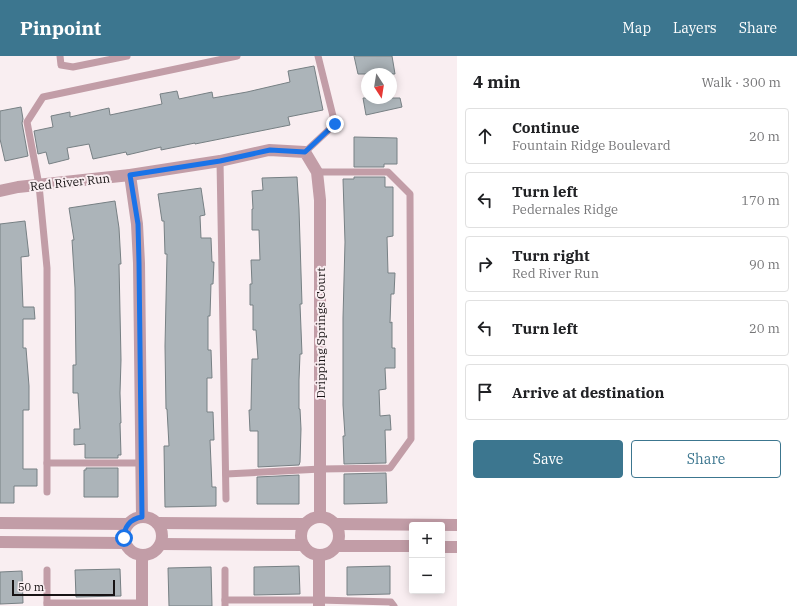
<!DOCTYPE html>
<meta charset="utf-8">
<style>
body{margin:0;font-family:"IBM Plex Serif",serif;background:#f6f6f6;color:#202124}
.controls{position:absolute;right:12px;bottom:12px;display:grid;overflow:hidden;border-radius:4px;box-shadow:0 2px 10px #0003}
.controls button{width:36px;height:36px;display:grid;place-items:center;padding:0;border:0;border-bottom:1px solid #e0e0e0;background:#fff;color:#202124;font:20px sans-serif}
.compass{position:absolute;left:361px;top:12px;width:36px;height:36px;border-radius:50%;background:#fff;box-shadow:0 2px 10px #0003;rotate:168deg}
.scale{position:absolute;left:12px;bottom:10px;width:103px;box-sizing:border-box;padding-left:4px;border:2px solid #171314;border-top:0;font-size:11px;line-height:14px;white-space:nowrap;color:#171314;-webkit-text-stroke:3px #f9eef1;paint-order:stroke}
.stop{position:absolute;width:12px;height:12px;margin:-9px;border:3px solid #1a73e8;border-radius:50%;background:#fff}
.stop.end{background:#1a73e8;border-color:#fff;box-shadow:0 1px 4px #0008}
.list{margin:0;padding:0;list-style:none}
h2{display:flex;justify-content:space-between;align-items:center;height:52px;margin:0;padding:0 16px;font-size:17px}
h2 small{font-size:13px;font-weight:400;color:#757577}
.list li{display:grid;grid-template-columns:26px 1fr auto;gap:12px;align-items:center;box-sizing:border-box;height:56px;margin:0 8px 8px;padding:0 8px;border:1px solid #e0e0e0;border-radius:4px}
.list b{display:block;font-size:15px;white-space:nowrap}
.list p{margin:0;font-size:13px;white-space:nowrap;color:#757577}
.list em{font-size:13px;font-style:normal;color:#757577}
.actions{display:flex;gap:8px;padding:12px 16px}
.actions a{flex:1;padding:9px 0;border:1px solid #3c768f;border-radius:4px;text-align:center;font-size:14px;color:#3c768f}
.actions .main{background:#3c768f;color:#fff}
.icon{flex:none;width:22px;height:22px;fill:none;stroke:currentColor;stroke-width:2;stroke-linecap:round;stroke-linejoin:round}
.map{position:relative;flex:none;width:457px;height:550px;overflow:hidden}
header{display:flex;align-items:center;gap:24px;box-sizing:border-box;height:56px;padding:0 20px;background:#3c768f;color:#fff}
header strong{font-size:19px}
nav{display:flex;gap:22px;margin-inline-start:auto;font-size:14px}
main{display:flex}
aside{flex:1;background:#fff}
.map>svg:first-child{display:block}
</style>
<header>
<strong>Pinpoint</strong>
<nav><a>Map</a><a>Layers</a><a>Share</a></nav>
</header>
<main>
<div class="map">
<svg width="457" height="550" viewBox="0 0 457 550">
<rect width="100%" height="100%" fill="#f9eef1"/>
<!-- building -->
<g fill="#acb4b9" stroke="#778084">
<path d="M354,0H392L395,18H358Z"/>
<path d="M314,10L323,54L288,61L290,69L195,88V87L161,94V91L127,99L126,96L93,103L89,88L67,92L69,103L49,108L46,96L38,98L34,75L53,71L51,60L70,56V61L109,52L110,59L162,48L160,38L177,35L179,43L212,36L213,42L247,36L290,26L288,15Z"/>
<path d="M363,42H400L402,51L366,59Z"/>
<path d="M21,51L23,63L22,67L28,100L5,105L0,83V55Z"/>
<path d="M354,81L397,82V108H384V111H354Z"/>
<path d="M297,121L299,153L302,248H300L302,298H300L299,324V353H300L301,373L300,406L299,409L258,411V375H250L249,354H251L252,303H258L256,274H253V249H250V228H252L251,204H260L259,174H252V153H253L252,135L263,134L262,122Z"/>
<path d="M354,121H385V131H393V180L387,181L388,217H395L394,238H391L390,267L392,266V292H395V312H385L386,333L379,334L380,360L390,359L391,374H385L386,407L344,408L343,380H345L343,349V262L345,186L343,123H354Z"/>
<path d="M201,132L205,159L200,160L201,182H211L212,206H214L213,228H211L210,260H208V294H211L212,322H207V356H213L214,384H210L212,431H216V450L165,451L164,390H169L167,353H166L165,290L167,198H165L164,165H162L158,138Z"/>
<path d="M115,145L119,172L121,208H119L121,304L120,337L121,367H120L121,399H118V402H85V388L74,389V373H80L78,337H73V309H76L75,232L72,184H74L69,152Z"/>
<path d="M25,165L29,200L21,201L23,251H34L35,263H23V292H26L29,330V354H23V413H37V430H14V447H0V168Z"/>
<path d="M86,412H118V441H84V414H86Z"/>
<path d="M386,417L387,447L344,448V418Z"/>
<path d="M299,419V448H257V421Z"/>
<path d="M299,510L300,538L254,539V511Z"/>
<path d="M390,510V538L347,539V511Z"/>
<path d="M211,511L212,550H169L168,512Z"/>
<path d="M120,513L121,540L76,541L75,514Z"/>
<path d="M22,515L23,547L0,548V516Z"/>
</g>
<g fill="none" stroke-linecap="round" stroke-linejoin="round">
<!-- service -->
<g stroke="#c29da7" stroke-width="7">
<path d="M60,0L61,9L73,11L127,0"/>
<path d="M305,96L335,68L318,0"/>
<path d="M220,105L226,443"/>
<path d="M47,407H141"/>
<path d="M226,418L321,413L390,412L411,383L410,138L388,116H317"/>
<path d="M47,436V212L39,129L27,66L43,41L237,0"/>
<path d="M225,514V550"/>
<path d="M225,544H319L391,546L394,550"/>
<path d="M47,547H142"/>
<path d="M47,550V514"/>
</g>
<!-- minor -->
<g stroke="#c29da7" stroke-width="12">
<path d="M130,119L137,168L139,207L142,461"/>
<path d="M0,135L18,131L130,119L220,105L269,94L305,96L317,116L320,144V461"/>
<circle cx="320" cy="480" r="19"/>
<circle cx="143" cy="480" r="19"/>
<path d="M0,467L128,468"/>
<path d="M157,467L305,468"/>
<path d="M336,468L457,469"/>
<path d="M0,486L125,487"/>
<path d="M161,488L303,489"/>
<path d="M337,490H412"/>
<path d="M442,491H457"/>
<path d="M142,550V499"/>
<path d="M319,550V499"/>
</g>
</g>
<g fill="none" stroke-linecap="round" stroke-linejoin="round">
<!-- route -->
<path stroke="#1a73e8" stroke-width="5" d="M124,482C124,471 130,463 142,461L139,207L138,168L130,119L220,105L270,94L305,96L335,68"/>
</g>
<g text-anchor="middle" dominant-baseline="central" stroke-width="4" stroke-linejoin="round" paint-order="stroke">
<!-- street labels -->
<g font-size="12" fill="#171314" stroke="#f9eef1">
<text transform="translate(70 126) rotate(-6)">Red River Run</text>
<text transform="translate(320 277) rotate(-90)">Dripping Springs Court</text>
</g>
</g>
</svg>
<div class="controls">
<button>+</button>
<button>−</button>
</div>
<svg class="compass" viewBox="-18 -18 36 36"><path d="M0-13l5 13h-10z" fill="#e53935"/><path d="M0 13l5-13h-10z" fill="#757577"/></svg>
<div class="scale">50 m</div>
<div class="stop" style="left:124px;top:482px"></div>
<div class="stop end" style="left:335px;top:68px"></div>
</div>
<aside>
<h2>4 min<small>Walk · 300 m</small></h2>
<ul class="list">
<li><svg class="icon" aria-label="ahead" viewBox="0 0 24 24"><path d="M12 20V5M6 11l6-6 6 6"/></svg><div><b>Continue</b><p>Fountain Ridge Boulevard</p></div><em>20 m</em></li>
<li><svg class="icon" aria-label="left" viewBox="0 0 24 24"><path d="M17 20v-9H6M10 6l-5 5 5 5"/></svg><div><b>Turn left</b><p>Pedernales Ridge</p></div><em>170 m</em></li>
<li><svg class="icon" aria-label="right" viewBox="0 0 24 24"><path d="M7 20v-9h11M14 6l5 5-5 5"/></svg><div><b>Turn right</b><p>Red River Run</p></div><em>90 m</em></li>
<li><svg class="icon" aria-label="left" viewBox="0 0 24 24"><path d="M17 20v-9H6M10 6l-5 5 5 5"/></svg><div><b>Turn left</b></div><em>20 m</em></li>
<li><svg class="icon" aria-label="arrive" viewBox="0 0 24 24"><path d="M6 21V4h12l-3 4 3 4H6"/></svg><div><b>Arrive at destination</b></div></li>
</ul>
<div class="actions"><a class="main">Save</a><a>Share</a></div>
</aside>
</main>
